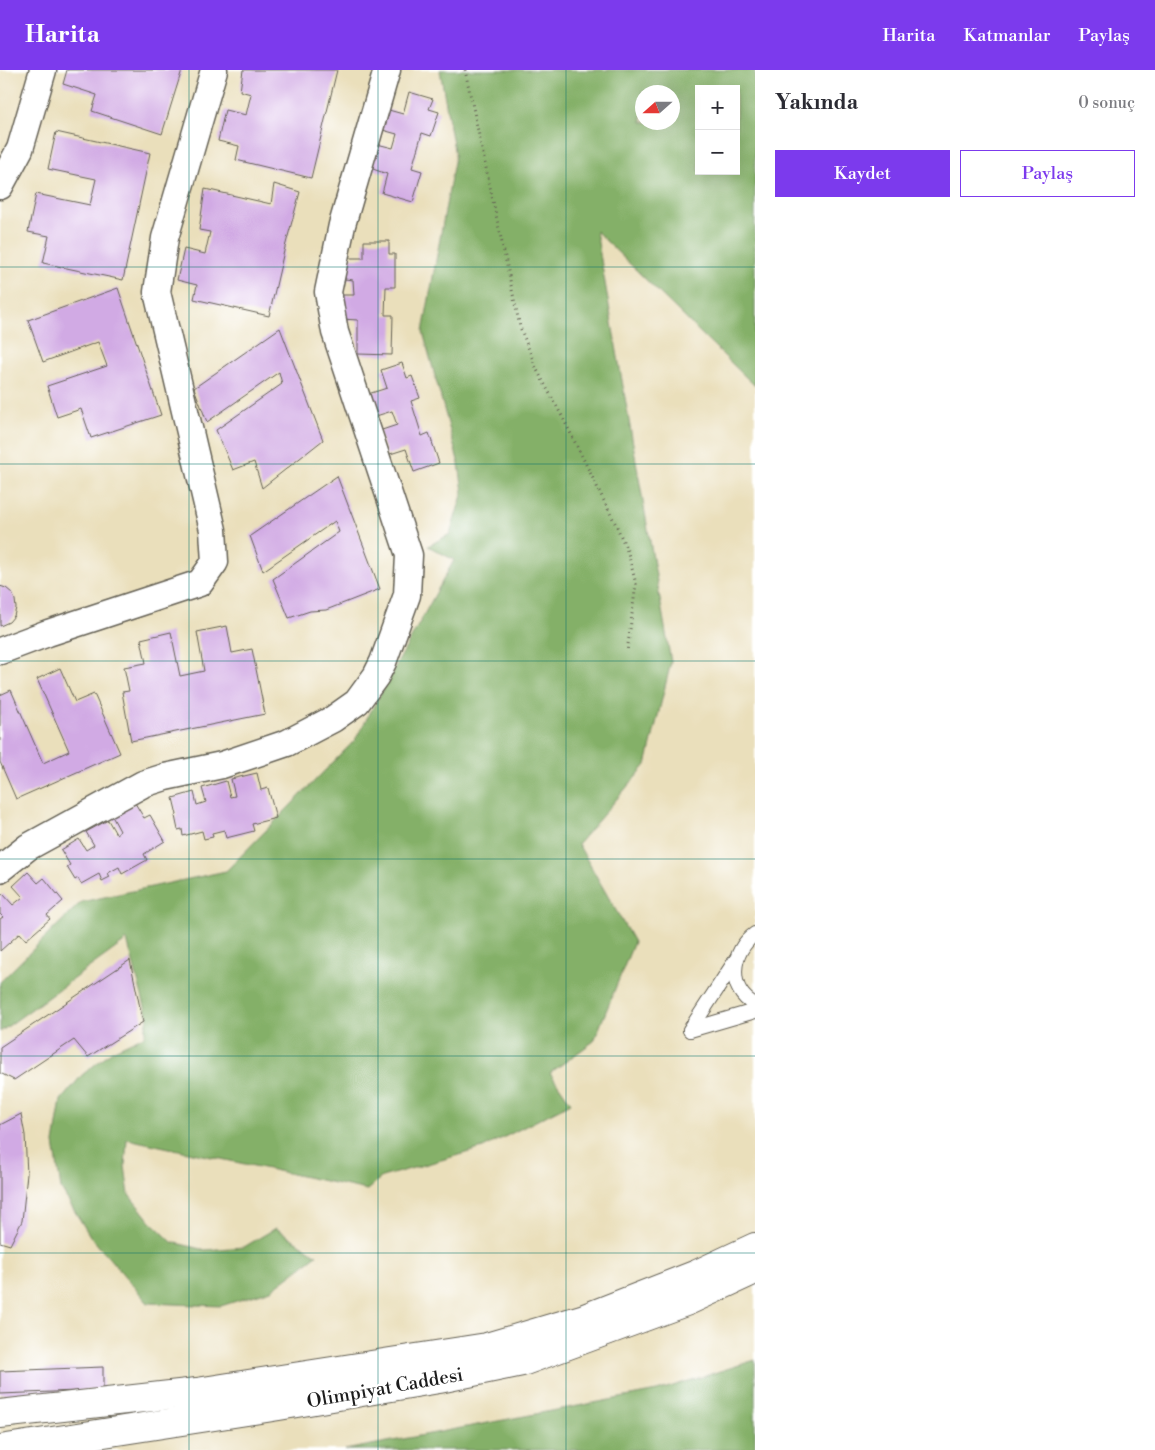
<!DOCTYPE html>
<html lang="tr">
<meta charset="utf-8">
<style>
body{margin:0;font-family:"Libre Bodoni",serif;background:#f2f2f3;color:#2b2b33}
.controls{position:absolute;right:15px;top:15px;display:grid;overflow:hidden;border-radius:0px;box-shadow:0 5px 20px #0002}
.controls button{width:45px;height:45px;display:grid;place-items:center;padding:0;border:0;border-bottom:1px solid #e1e1e2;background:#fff;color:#2b2b33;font:25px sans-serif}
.compass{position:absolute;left:635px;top:15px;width:45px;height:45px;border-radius:50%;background:#fff;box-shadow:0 5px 20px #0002;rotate:249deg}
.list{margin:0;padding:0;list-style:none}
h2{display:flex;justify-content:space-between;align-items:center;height:65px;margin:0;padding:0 20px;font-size:21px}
h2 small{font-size:16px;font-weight:400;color:#7c7c81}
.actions{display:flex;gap:10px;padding:15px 20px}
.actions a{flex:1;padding:11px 0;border:1px solid #7c3aed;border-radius:0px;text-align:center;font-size:18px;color:#7c3aed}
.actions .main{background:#7c3aed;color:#fff}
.map{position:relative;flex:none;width:755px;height:1380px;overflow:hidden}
header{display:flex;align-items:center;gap:30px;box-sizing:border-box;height:70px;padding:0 25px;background:#7c3aed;color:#fff}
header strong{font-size:24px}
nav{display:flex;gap:28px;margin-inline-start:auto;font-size:18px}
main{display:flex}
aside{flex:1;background:#fff}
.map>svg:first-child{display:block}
</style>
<header>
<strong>Harita</strong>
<nav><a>Harita</a><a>Katmanlar</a><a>Paylaş</a></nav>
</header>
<main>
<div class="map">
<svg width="755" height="1380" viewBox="0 0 755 1380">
<rect width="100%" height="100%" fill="#fff"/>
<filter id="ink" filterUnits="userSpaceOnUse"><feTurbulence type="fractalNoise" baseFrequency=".02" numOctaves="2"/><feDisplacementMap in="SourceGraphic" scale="10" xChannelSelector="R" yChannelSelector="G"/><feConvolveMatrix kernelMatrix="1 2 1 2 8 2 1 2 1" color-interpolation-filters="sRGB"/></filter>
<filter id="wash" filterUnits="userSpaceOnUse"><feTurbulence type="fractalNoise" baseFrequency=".0096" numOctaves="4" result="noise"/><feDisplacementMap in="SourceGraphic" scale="20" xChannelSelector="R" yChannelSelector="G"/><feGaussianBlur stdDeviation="1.12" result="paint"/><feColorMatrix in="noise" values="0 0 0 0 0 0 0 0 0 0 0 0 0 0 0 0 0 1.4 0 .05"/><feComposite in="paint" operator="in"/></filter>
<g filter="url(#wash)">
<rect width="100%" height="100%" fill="#eadfbb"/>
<!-- forest -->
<g fill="#84b068" stroke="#506642" fill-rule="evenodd">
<path d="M440,0H755V316L596,161L671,592L646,695L578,774L634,872L594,971L550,1003L571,1033L483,1078L382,1107L367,1120L127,1069L125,1096L129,1125L151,1152L172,1172L205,1180L244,1177L276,1158L317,1185L271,1220L221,1236L148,1233L90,1166L61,1119L54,1073L61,1030L82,1005L112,981L144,966L148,948L127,870L0,962V912L81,832L226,801L355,670L454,490L428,476L450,464L463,422L459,394L423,262L455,86ZM699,19H736V101H699ZM642,22H672V52H642Z"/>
<path d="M755,1290V1380H345L657,1321Z"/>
</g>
<g id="blocks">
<!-- building -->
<g fill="#d1aae4">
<path d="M67,0H182L162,64L92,41L97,25L63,14Z"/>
<path d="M243,0H337L311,108L236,90L239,76L218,71L225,40L246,45L251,24L240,21Z"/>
<path d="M409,22L433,29L429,39L439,42L431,66L422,63L412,98L422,101L413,132L382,123L387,104L370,98L377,74L393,78L397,64L379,59L385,39L403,44Z"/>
<path d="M56,62L150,83L123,210L43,193L49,166L28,162L36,124L90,135L96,109L48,99Z"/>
<path d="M274,114L300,122L284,181L269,246L194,229L197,215L177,210L184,179L205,184L210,162L199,160L205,119L271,134Z"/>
<path d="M364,171H389V184H395V217H386L385,245H393L392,285L358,284V250L341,249L342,225H354L353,210L345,209V188H364Z"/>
<path d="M118,218L161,345L91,368L81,339L57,347L47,316L107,296L98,272L43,292L28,250Z"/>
<path d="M280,258L323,370L262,418L254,392L233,400L216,360L282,314L279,302L207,352L194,318Z"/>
<path d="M402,293L407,308L412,306L420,328L411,331L422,366L429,363L439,393L414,402L406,379L387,385L379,361L397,355L392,341L376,346L368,324L387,318L381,300Z"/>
<path d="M337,406L380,519L326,540L310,541L289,548L273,509L339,462L335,451L263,501L250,466Z"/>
<path d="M0,516L6,518L12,523L15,530L16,538L14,546L9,552L0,556Z"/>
<path d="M227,556L232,583L252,579L265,644L131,671L122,622L129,621L124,597L146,593L141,569L171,562L180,606L204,601L197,562Z"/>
<path d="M60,598L75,632L94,624L120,683L16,729L0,692V625L11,620L43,693L69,681L37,609Z"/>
<path d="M257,703L261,720L268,718L276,748L252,754L254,761L226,768L224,760L212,763L213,767L204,769L202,761L183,766L182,759L178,760L175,746L177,745L173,728L194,722L197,735L206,732L202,718L226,711L230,727L235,726L231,709Z"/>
<path d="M135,733L144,748L150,745L165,771L144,784L147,790L122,804L119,797L108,803L110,807L102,811L99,804L81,814L78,808L75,810L67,797L70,795L61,780L79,769L86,780L94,775L86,762L108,750L116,764L120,761L112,746Z"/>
<path d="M28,802L38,813L44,808L63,831L47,845L50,849L26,870L20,863L0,881V849L3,847L0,844V827L3,824L13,835L23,827L13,816Z"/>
<path d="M130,890L143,952L88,987L74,970L14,1010L0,1003V977Z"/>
<path d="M21,1044L25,1065L27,1104L22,1151L10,1175L0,1172V1055Z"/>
<path d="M103,1297V1320L0,1324V1301Z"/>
</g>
</g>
</g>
<g filter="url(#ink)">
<use href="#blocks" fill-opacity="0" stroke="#646054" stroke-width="1"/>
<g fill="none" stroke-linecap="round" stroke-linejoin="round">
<defs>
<g id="lane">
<path d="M755,864C731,881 726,919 755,935"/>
<path d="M690,960L736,890"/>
<path d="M690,960L755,941"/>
</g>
<g id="street">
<path d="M0,116L20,79L43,0"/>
<path d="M0,581L48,563L200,513L215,492L213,460L157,222L165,168L214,0"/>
<path d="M0,799L28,777L143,714L165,707L222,695L287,673L333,649L357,632L376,606L383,592L407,525L409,485L335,262L328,222L342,155L387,0"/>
</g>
<g id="secondary">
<path d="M0,1344L197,1322L487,1277L582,1249L697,1204L755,1177"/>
<path d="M0,1379L279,1336L439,1309L522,1292L688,1231L755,1200"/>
</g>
</defs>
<!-- lane casing -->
<use href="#lane" stroke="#646054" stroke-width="16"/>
<!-- street casing -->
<use href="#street" stroke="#646054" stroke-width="29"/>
<!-- secondary casing -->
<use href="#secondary" stroke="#646054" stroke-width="30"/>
<!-- path -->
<path stroke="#646054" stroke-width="3" stroke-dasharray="1 4" stroke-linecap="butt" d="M465,0L520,257L537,300L563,348L617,457L628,483L636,514L627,582"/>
<!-- lane -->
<use href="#lane" stroke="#fff" stroke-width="14"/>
<!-- street -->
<use href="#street" stroke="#fff" stroke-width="26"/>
<!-- secondary -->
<use href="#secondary" stroke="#fff" stroke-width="28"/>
</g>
</g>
<!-- grid -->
<path fill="none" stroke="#0f766e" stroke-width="1" stroke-opacity="0.55" d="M189,0V1380M378,0V1380M566,0V1380M0,197H755M0,394H755M0,591H755M0,789H755M0,986H755M0,1183H755"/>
<g text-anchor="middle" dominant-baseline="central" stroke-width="4.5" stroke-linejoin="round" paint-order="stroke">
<!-- street labels -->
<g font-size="19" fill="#1c1c1c" stroke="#fff">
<text transform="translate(385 1318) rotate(-10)">Olimpiyat Caddesi</text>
</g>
</g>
</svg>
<div class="controls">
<button>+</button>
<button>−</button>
</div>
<svg class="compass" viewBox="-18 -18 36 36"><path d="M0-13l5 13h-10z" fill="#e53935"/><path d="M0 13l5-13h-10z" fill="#7c7c81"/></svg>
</div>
<aside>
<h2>Yakında<small>0 sonuç</small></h2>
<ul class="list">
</ul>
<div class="actions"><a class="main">Kaydet</a><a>Paylaş</a></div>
</aside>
</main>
